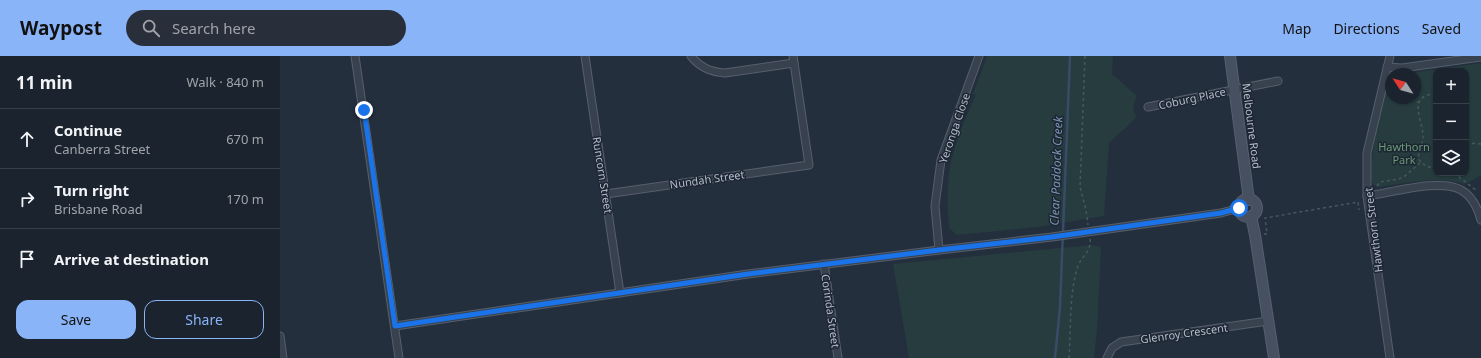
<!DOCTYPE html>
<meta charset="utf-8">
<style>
body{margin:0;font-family:"Noto Sans",sans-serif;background:#282f3a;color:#f1f3f6}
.controls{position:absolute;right:12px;top:12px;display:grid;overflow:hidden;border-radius:8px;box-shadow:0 1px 3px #0004}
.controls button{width:36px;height:36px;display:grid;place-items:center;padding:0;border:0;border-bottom:1px solid #39404a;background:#1b232e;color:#f1f3f6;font:20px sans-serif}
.compass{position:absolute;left:1105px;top:12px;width:36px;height:36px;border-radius:50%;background:#1b232e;box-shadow:0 1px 3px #0004;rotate:306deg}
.stop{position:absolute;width:12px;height:12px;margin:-9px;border:3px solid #1a73e8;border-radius:50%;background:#fff}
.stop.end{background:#1a73e8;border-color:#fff;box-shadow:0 1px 4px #0008}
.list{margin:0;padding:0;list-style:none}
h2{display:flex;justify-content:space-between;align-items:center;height:52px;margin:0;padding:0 16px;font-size:17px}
h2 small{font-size:13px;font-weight:400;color:#a0a4aa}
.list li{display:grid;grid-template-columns:26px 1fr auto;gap:12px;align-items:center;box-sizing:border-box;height:60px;padding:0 16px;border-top:1px solid #39404a}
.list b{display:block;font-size:15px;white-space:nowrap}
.list p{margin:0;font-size:13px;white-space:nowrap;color:#a0a4aa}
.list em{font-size:13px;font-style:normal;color:#a0a4aa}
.actions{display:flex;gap:8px;padding:12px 16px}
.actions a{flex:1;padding:9px 0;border:1px solid #8ab4f8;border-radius:12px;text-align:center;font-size:14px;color:#8ab4f8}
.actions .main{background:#8ab4f8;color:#111}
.icon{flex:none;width:22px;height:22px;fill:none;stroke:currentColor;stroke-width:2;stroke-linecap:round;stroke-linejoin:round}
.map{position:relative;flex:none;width:1201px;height:302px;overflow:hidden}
header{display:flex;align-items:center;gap:24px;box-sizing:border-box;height:56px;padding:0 20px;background:#8ab4f8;color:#111}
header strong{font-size:19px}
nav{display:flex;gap:22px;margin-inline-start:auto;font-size:14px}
.search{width:280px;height:36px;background:#282f3a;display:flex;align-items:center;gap:10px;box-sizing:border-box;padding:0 14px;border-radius:22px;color:#a0a4aa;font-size:15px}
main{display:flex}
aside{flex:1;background:#1b232e}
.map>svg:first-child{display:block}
</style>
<header>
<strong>Waypost</strong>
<div class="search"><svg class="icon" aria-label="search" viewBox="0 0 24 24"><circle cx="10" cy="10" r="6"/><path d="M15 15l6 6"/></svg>Search here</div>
<nav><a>Map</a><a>Directions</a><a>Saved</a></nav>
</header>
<main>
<aside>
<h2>11 min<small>Walk · 840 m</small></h2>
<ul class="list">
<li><svg class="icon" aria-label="ahead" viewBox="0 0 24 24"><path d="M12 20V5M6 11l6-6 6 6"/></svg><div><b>Continue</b><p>Canberra Street</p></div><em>670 m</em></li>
<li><svg class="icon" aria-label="right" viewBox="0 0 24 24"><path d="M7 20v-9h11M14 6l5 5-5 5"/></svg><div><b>Turn right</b><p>Brisbane Road</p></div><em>170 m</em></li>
<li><svg class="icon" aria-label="arrive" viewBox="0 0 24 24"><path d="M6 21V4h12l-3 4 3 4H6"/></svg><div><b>Arrive at destination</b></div></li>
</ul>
<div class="actions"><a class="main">Save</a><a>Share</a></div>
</aside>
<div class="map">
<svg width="1201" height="302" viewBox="0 0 1201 302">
<rect width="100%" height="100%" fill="#242f3e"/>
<!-- green -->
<g fill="#263c3f" fill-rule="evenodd">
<path d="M707,0H833L832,18L857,40L853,51L856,62L829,87L824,160L757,171L677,179L669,172C667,146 666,120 674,95C679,76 688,57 696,38H693Z"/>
<path d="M1201,7V119L1185,128C1157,120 1128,127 1099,131L1094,129C1085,117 1104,36 1110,21L1111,42H1135V18H1123ZM1156,15H1186V117H1156Z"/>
<path d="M811,189L821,191L817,274L814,302H629L613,208Z"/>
</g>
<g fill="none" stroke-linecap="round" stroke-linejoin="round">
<!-- stream -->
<path stroke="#394c67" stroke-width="2.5" d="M775,302L780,251L790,0"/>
<defs>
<g id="street">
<path d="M75,0L119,302"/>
<path d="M305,0L340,237"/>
<path d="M411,0C420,12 431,16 445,17L514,7"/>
<path d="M1110,0L1087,97V140L1110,302"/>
<path d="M1107,11L1122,12L1201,1"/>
<path d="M868,51L998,25"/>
<path d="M326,138L529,109L513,0"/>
<path d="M1087,140C1111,137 1161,122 1181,134C1192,140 1198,153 1201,164"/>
<path d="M659,194L655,150L661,104L699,0"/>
<path d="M544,208L558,302"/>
<path d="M115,270L468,218L659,194L772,181L941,157L959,152"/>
<path d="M0,280L3,302"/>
<path d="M827,302L832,292L841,286L988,265"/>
</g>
<g id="secondary">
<path d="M950,0L969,144"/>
<circle cx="968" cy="152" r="9"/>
<path d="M971,160L975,179L994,302"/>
</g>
</defs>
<!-- street casing -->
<use href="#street" stroke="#565f6c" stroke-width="9"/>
<!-- secondary casing -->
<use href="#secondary" stroke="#565f6c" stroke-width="12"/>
<!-- path -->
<g stroke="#44595c" stroke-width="1.5" stroke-dasharray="3 3" stroke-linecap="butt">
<path d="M805,0L800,131L806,154L808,169"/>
<path d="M1156,38C1125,39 1144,65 1143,82C1143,87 1137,99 1139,103C1140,106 1144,109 1148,111H1156"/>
<path d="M1132,42L1139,47"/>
<path d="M1186,87L1201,88"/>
<path d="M1174,117L1197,135"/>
<path d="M1097,130L1100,126L1119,123L1125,120L1141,106"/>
<path d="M984,178H987L985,162L1078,146L1079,154"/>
<path d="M789,302C791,273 789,241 797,213C800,201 812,196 810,183"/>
</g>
<!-- street -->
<use href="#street" stroke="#38414e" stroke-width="7"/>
<!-- secondary -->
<use href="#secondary" stroke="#465061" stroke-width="10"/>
</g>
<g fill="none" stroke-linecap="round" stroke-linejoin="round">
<!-- route -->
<path stroke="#1a73e8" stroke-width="5" d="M84,54L115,270L468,218L659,194L772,181L941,157L959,152"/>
</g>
<g text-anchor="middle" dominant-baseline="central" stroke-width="3" stroke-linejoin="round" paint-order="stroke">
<!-- street labels -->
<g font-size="11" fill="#b4bcc9" stroke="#1d2633">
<text transform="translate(912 42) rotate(-12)">Coburg Place</text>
<text transform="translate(972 70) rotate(83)">Melbourne Road</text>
<text transform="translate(674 72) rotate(-71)">Yeronga Close</text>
<text transform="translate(323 119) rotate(81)">Runcorn Street</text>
<text transform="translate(427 123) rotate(-8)">Nundah Street</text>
<text transform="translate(1093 174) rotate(-97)">Hawthorn Street</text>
<text transform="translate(551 255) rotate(82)">Corinda Street</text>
<text transform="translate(904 277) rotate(-8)">Glenroy Crescent</text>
</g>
<!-- park labels -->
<g font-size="11" fill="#6b9a76" stroke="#1d2633">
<text x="1124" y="90">Hawthorn<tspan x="1124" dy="13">Park</tspan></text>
</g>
<!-- water labels -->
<g font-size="12" font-style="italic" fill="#7c92b1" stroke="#1d2633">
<text transform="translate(776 115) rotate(-88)">Clear Paddock Creek</text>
</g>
</g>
</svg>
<div class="controls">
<button>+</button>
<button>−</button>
<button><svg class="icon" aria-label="layers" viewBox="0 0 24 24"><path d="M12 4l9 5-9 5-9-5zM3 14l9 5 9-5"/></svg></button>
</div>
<svg class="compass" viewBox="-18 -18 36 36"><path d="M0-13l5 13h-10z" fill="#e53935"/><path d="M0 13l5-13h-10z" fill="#a0a4aa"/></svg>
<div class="stop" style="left:959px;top:152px"></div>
<div class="stop end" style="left:84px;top:54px"></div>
</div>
</main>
